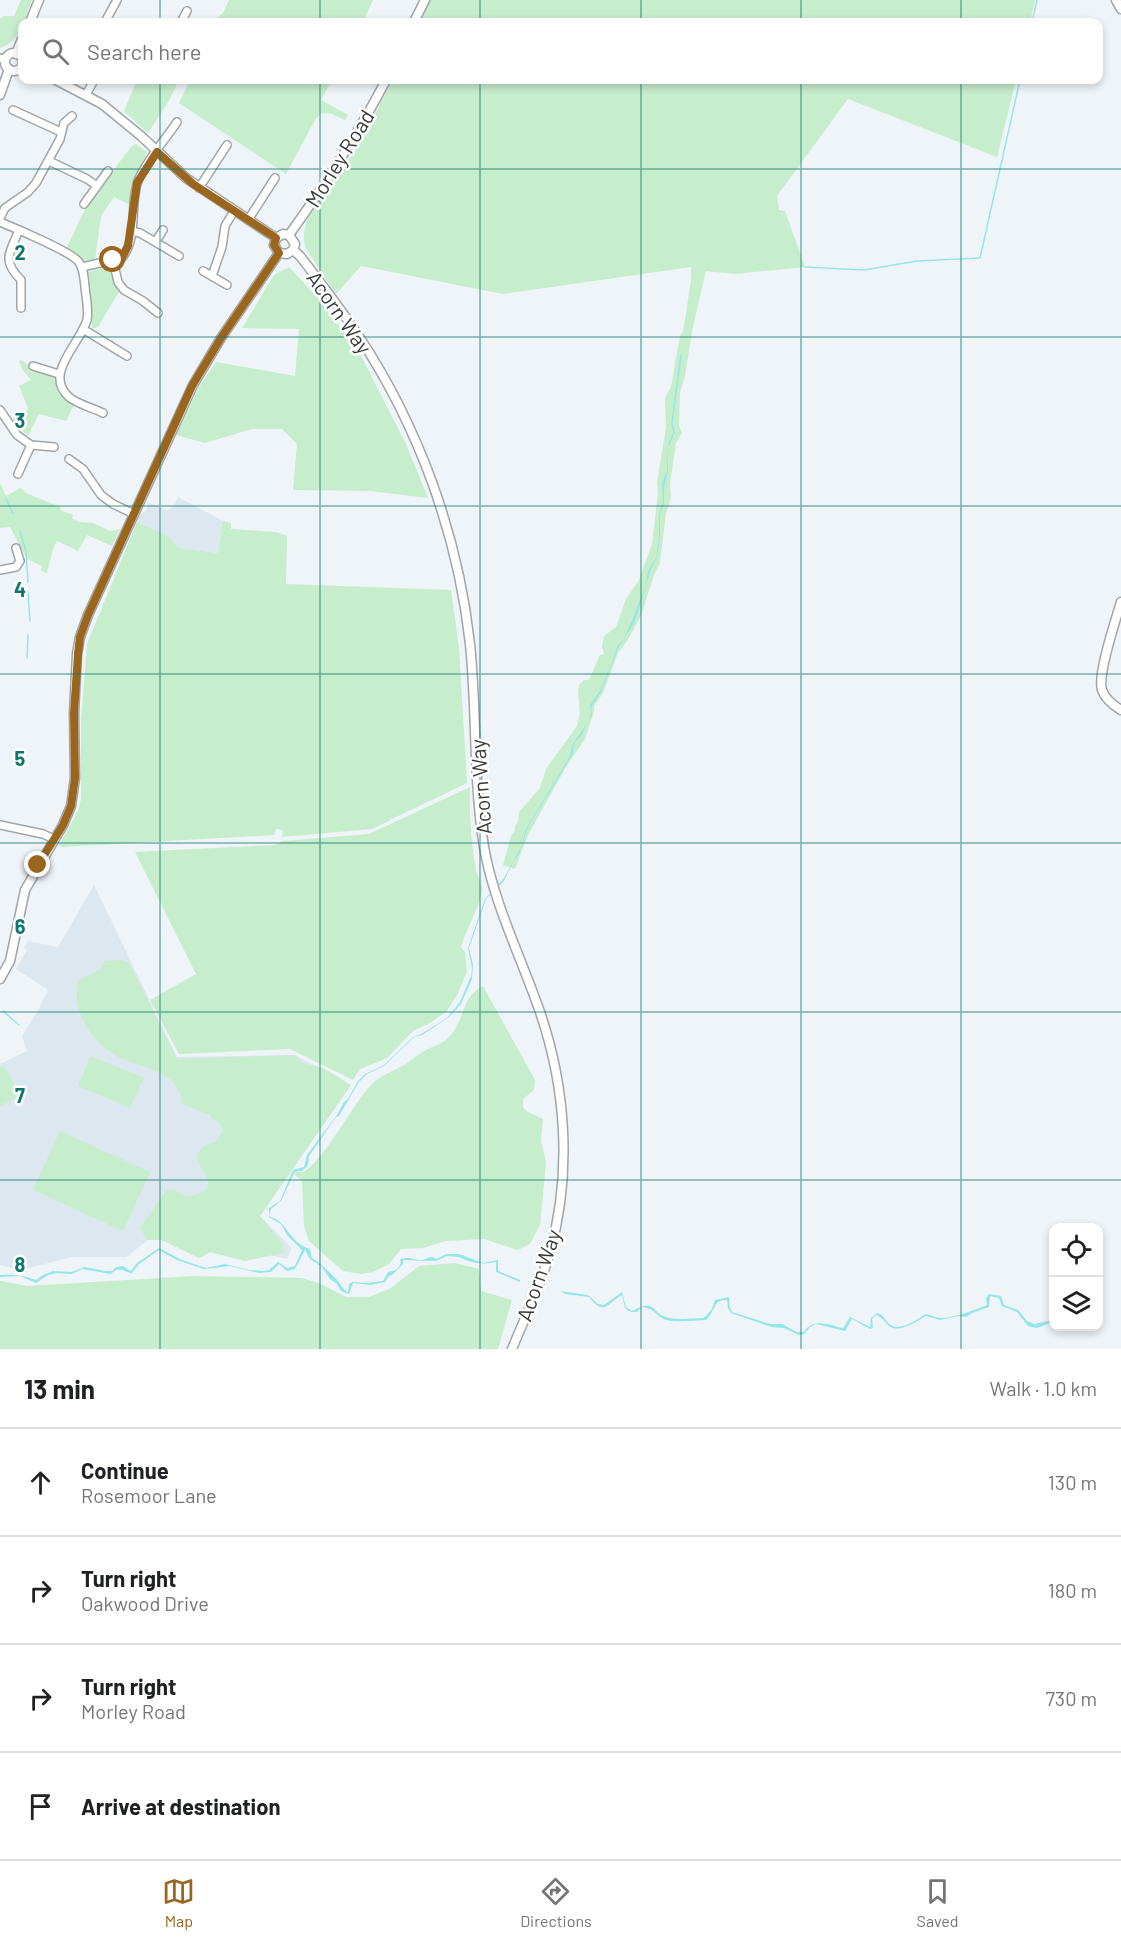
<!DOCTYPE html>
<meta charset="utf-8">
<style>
body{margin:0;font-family:Barlow,sans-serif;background:#f2f2f2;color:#202124}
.controls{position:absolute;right:18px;bottom:18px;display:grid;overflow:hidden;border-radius:12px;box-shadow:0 3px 9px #0003}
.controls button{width:54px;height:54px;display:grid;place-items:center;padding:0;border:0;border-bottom:2px solid #e0e0e0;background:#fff;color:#202124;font:30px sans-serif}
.stop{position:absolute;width:18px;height:18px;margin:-14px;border:4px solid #9a651d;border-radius:50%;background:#fff}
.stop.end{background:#9a651d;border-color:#fff;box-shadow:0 2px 6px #0008}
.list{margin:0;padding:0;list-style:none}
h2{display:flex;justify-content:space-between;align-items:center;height:78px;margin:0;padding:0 24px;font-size:26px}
h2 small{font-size:20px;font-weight:400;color:#757577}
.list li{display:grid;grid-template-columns:39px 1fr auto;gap:18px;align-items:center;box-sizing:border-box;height:108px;padding:0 24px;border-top:2px solid #e0e0e0}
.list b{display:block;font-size:22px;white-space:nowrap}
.list p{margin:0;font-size:20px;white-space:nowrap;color:#757577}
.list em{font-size:20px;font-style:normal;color:#757577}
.icon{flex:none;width:33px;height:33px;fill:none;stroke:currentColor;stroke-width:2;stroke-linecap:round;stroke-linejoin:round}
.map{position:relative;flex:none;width:1121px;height:1349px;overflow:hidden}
.search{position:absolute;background:#fff;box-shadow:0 3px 9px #0003;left:18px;right:18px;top:18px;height:66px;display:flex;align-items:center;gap:15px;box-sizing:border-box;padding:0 21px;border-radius:12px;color:#757577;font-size:22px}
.sheet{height:510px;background:#fff}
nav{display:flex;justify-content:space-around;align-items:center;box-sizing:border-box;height:84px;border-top:2px solid #e0e0e0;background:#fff;font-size:16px;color:#757577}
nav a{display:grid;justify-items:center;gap:3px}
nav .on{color:#9a651d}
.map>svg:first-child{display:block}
</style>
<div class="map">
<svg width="1121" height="1349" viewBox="0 0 1121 1349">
<rect width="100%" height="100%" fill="#eff4f8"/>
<!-- built -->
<g fill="#dce7ef">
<path d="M178,497L223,521L218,553L178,548L168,537L137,522L141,513L146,511L149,503L168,510L174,506Z"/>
<path d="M94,885L177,1057L295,1055L351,1085L260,1216L292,1248L287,1259L269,1255L245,1261L210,1252L199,1258L162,1240H148L126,1257H71L22,1270L0,1265V1064L27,1051L22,1036L37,1012L48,990L16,969L27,950L24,948L28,941L58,947Z"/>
</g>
<!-- green -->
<g fill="#c6edcc">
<path d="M21,0H32C25,18 20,42 0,48V19L4,16H14Z"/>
<path d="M229,0H373L363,22H213L223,13Z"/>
<path d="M429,0H1035L1030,22H419Z"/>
<path d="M137,80H173L177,84L170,99L148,133L124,111Z"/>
<path d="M190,80H332L321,100L348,115L345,120L332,114L322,113L316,118L286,174L179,103Z"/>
<path d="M392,80H1016L997,157L848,99L777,196L779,210L785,211L805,267L734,274L706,271L692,331L685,376L680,393L679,426L682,433L676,443L670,483L671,498L666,513L660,563L654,575L641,616L627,641L618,653L603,693L594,706V712L585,739L566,767L528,835L515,869L503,865L511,836L515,831V826L518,822L519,812L540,788L546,769L577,726L580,713L578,693L579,685L584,680H589L600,655L604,654L602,646L604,636L616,627L626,599L639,580L652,544L658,494L657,482L666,427L665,398L671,387L680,335L683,332L691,281V267L503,294L361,266L336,294L306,249C302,238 304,229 308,218L363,139Z"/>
<path d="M136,144L147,152L133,184L130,205L114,197L101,216L95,260L84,261L76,253L66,249L88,203L132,146Z"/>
<path d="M110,266L114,283L120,290L98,327L92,329V309L85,273Z"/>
<path d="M289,267L318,298L359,352L406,444L428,498L370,491L293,490L297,444L282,429H252L205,443L176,435L199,387L216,362L295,376L299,329L242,328L274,275Z"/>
<path d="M22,360L29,366L31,372L37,370L56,375L58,383L67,401L75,403L66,421L39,414L28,436L11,420L15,417L22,423L28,408L19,386L31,380L22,369L19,361Z"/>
<path d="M0,483L6,496L20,488L28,494L61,507L60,510L73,515L72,519L80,522L93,523L110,531L120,529L112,546L87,535L78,551L57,541L54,546L47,573L41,571L42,566L27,559L10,527L0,528Z"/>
<path d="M223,521L231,523V529L276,532L287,536L286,584L451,590L459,648L467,783L392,819L390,818L391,820L372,829L282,837L283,830L276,829L274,835L62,847L59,845L78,811L81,799V720L87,644L137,522L169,537L178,548L218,553Z"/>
<path d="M470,787C469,815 471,842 476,870C477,876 481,881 482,887C484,900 464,932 461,948L465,952L467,972L457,995L447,1011L430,1023L413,1031L387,1058L360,1069L353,1080L290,1049L179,1054L150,1000L196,974L135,852L275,845L283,841L369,834Z"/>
<path d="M122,960L129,963L177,1059L295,1055C304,1068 308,1063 320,1067C330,1071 341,1079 351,1085L260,1216L283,1244V1253L245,1261L210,1252L199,1258L162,1240H147L140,1228L166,1191L174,1190L187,1197C229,1189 197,1172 197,1155L202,1147L216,1142L223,1131L219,1122L211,1118V1115L182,1104C180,1068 139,1069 115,1055C90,1040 70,1008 79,980L100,970L104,961Z"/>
<path d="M483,986L535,1080L534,1090L523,1099V1107L526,1111L543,1119L541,1141L546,1162L545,1173L540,1225L530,1244L518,1250L484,1239L446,1241L423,1248L401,1249L389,1264L373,1272L361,1274L343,1271L309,1241L304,1225L302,1181L294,1174L295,1171L303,1172C324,1161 352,1105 371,1085C381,1074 398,1070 410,1061C414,1059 417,1055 421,1053C431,1046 440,1046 449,1037C466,1019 460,998 483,986Z"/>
<path d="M91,1056L144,1078L130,1108L78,1086Z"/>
<path d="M4,1066L20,1095L0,1106V1068Z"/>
<path d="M60,1131L150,1172L123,1231L33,1190Z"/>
<path d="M455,1263L479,1269L481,1291L512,1300L498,1349H0V1281L28,1286L193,1276L302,1278L321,1284L346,1297H369L391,1288L419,1266Z"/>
</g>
<!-- water -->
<g fill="#94e6e8">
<path d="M668,445V472L664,487V503L660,515V537L657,557L651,569L635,621L618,648L601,692L591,707L592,715L586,722L591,715L590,705L600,691L611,665L617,647L624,638L632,621L646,585L648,571L656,558L659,539V516L663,502L662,483L667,472Z"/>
<path d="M586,725L582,735L575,742L572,755L528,827L519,854L513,862L504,881L486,899L469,948L473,965L472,979L461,1004L449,1017L422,1035L414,1037L384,1066L367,1074L359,1082L339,1116L336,1117L309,1156L308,1165L302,1171H295L281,1201L271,1209L269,1216C273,1218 278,1219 281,1223C291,1234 296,1245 310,1249L312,1258C322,1264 330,1273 338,1281C342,1286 342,1289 348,1292L349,1284L352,1282L367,1283L383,1281L388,1272L396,1270L401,1264L400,1260C409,1255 414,1261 423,1260C426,1259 429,1257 432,1257L437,1259L446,1254H459L483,1263L498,1260V1271L520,1280V1282L496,1272V1262C483,1265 470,1263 459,1257L447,1256L436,1261L403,1260V1264L392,1275L389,1276L385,1282L370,1285L353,1283L349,1294L341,1291L337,1284L330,1279L322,1267L310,1259L305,1250L295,1269L287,1271L279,1264L271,1272L259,1273L230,1266L204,1269L177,1260L159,1250L139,1264L132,1273C122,1272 120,1265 111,1274L82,1269L72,1274L57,1273L48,1275L36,1283L20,1276L0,1277V1275C13,1274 23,1275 36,1280L43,1275L53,1271L71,1272L85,1267L105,1271H112L116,1267L123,1266L131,1271L137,1263L159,1248L182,1260L206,1268L225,1264L249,1270L264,1271L269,1270L278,1262L287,1268L295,1266L302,1250L287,1235L281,1224L269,1217V1208L280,1201L293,1170L304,1167L307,1155L337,1115L344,1102L348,1099L358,1081L365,1074L384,1065L413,1037L421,1034L447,1018L460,1002L471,976L472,968L468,948L485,899L504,878L521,847L526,829L569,758L573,744Z"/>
<path d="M560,1291L588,1295L598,1304L604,1305L622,1292L626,1307L632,1311C658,1297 650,1315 670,1318C680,1320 693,1318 704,1318L712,1309L715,1300L729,1297L730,1308L732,1312L770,1324H782L797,1332H804C813,1317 830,1325 843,1328L850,1317L870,1327L871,1318L877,1313C884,1315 884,1318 888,1323C899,1334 917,1319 926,1314C931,1315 936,1318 941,1318C950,1319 978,1309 987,1305L986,1298L989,1294L1001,1296L1004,1305L1018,1310L1027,1321L1034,1324L1053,1320V1322L1037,1328L1028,1326L1017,1312L1002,1306L999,1298L990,1296L989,1307L972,1313L966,1317L959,1316L940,1320L926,1316C917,1321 898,1335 888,1325C883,1320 883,1318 876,1315L872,1319L873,1328L870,1329L852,1319L845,1331L816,1324L810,1327L804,1334L799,1335L784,1328L771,1327L731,1313L728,1308L727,1300C713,1299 715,1312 706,1320C695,1320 678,1323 667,1320C656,1317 657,1309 642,1307L637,1312C623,1313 625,1305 622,1295C607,1303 605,1317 589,1297L565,1294Z"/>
</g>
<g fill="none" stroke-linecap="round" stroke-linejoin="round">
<!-- stream -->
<g stroke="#94e6e8" stroke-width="1.5">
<path d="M1032,22L1037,0"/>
<path d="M805,267L864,270L917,261L980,258L1020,80"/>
<path d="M669,444L674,432L672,423L681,355"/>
<path d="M6,499L13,513"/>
<path d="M20,532L26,551"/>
<path d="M26,553L28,582"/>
<path d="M28,592L30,621"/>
<path d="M27,658L28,635"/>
<path d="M3,1011L19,1025"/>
</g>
<defs>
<g id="minor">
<path d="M105,22L117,0"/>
<path d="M181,22L187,11"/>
<path d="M0,58L5,60"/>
<path d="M86,95L94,80"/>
<path d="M13,110L61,132"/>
<path d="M49,161L87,179L97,186"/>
<path d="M199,188L227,145"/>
<path d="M84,204L108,171"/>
<path d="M0,218L5,208L28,192L36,183L60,139L64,123L72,116"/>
<path d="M248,220L275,178"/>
<path d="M0,222C15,228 69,251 78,261C84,268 84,279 85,287C86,298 89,309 87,320C80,344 43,374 69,397C77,404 93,408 103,413"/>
<path d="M19,230C10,253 1,260 21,280V308"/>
<path d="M131,231L140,233L179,256"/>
<path d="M156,241L163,230"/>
<path d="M113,260L118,282L124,290L143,301L158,313"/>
<path d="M82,267L122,258C139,236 129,205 138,181C145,162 166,139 177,122"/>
<path d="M203,271L227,285"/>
<path d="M212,276L222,247L225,226L234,211"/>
<path d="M83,329L127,356"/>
<path d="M33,366L59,374"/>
<path d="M0,410L17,435L31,445L18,474"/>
<path d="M31,445L54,447"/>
<path d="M69,459L83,469L101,495L113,504L134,514"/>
<path d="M0,570L16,567L20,561L16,548"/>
<path d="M0,825L43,834L54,839"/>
</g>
<g id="tertiary">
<path d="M1116,0L1121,9"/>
<path d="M30,22L39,0"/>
<path d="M414,22L425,0"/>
<circle cx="14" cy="62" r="9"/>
<path d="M16,54L22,39"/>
<path d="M56,80L102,104L141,136L186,178L276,238"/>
<path d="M0,95L9,69"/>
<path d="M289,235C325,185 358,134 386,80"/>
<path d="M293,250L300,256C320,282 340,308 358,335C419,427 458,535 470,644C477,711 473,780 484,847C494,904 521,957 540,1012C566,1088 572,1173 550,1252C541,1285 525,1317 512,1349"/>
<path d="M279,253L287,254L293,250L295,244L289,235"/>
<path d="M279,253L274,245L276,238L283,234L289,235"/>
<path d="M1121,602C1116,619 1097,675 1102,690C1105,699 1113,705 1121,710"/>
<path d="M0,979L10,961L25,890L63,825L71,806L75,778L74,713L77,654L80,637L88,615L193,385L221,338L279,253"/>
</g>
</defs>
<!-- minor casing -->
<use href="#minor" stroke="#a0a5a9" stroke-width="10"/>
<!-- tertiary casing -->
<use href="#tertiary" stroke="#a0a5a9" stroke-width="11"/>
<!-- minor -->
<use href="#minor" stroke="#fff" stroke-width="7"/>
<!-- tertiary -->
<use href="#tertiary" stroke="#fff" stroke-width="8"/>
</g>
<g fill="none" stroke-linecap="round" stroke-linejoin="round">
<!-- route -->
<path stroke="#9a651d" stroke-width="8" d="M38,865L63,825L71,806L75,778L74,713L78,654L80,637L88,615L192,386L221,338L279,253L274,245L276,238L193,184L157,152L137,183L128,246L122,258L113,260"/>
</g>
<!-- grid -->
<path fill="none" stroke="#0f766e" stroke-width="1.5" stroke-opacity="0.55" d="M160,0V22M320,0V22M480,0V22M641,0V22M801,0V22M961,0V22M160,80V1349M320,80V1349M480,80V1349M641,80V1349M801,80V1349M961,80V1349M0,169H1121M0,337H1121M0,506H1121M0,674H1121M0,843H1121M0,1012H1121M0,1180H1121"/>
<g text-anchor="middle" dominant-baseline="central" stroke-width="5" stroke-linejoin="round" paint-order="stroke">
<!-- street labels -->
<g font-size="21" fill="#363839" stroke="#fff">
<text transform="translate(339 158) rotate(-58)">Morley Road</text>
<text transform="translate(340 312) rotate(55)">Acorn Way</text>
<text transform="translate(480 787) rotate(-94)">Acorn Way</text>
<text transform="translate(538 1275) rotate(-71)">Acorn Way</text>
</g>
</g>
<g font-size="20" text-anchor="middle" font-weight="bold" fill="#0f766e" stroke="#fff" stroke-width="5" stroke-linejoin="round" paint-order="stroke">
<text x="20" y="260">2</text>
<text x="20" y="428">3</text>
<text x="20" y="597">4</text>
<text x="20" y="766">5</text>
<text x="20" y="934">6</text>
<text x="20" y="1103">7</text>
<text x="20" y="1272">8</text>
</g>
</svg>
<div class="controls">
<button><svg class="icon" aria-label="locate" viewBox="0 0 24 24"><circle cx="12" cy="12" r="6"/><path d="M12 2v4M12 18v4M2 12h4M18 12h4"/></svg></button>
<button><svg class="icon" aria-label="layers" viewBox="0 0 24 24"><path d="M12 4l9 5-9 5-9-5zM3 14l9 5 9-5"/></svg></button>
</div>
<div class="stop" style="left:113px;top:260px"></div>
<div class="stop end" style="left:38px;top:865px"></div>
<div class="search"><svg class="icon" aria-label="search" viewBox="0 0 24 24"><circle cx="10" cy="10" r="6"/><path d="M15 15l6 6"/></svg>Search here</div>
</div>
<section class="sheet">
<h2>13 min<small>Walk · 1.0 km</small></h2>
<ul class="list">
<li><svg class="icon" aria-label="ahead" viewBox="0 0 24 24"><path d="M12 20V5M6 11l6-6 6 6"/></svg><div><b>Continue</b><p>Rosemoor Lane</p></div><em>130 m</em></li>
<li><svg class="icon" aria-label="right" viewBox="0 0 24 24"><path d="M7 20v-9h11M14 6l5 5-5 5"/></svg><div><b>Turn right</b><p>Oakwood Drive</p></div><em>180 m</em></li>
<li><svg class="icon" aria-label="right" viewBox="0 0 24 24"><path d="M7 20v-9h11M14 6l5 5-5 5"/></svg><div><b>Turn right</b><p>Morley Road</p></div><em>730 m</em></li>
<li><svg class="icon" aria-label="arrive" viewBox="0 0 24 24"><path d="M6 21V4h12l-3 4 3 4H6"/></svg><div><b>Arrive at destination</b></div></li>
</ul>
</section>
<nav>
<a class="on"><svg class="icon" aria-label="map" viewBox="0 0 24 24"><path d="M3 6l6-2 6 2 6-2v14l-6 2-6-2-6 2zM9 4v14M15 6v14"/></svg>Map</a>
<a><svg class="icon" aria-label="directions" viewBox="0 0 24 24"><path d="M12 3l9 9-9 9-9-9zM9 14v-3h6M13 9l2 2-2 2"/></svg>Directions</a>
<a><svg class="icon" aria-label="saved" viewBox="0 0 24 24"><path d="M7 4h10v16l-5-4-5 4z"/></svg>Saved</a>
</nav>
